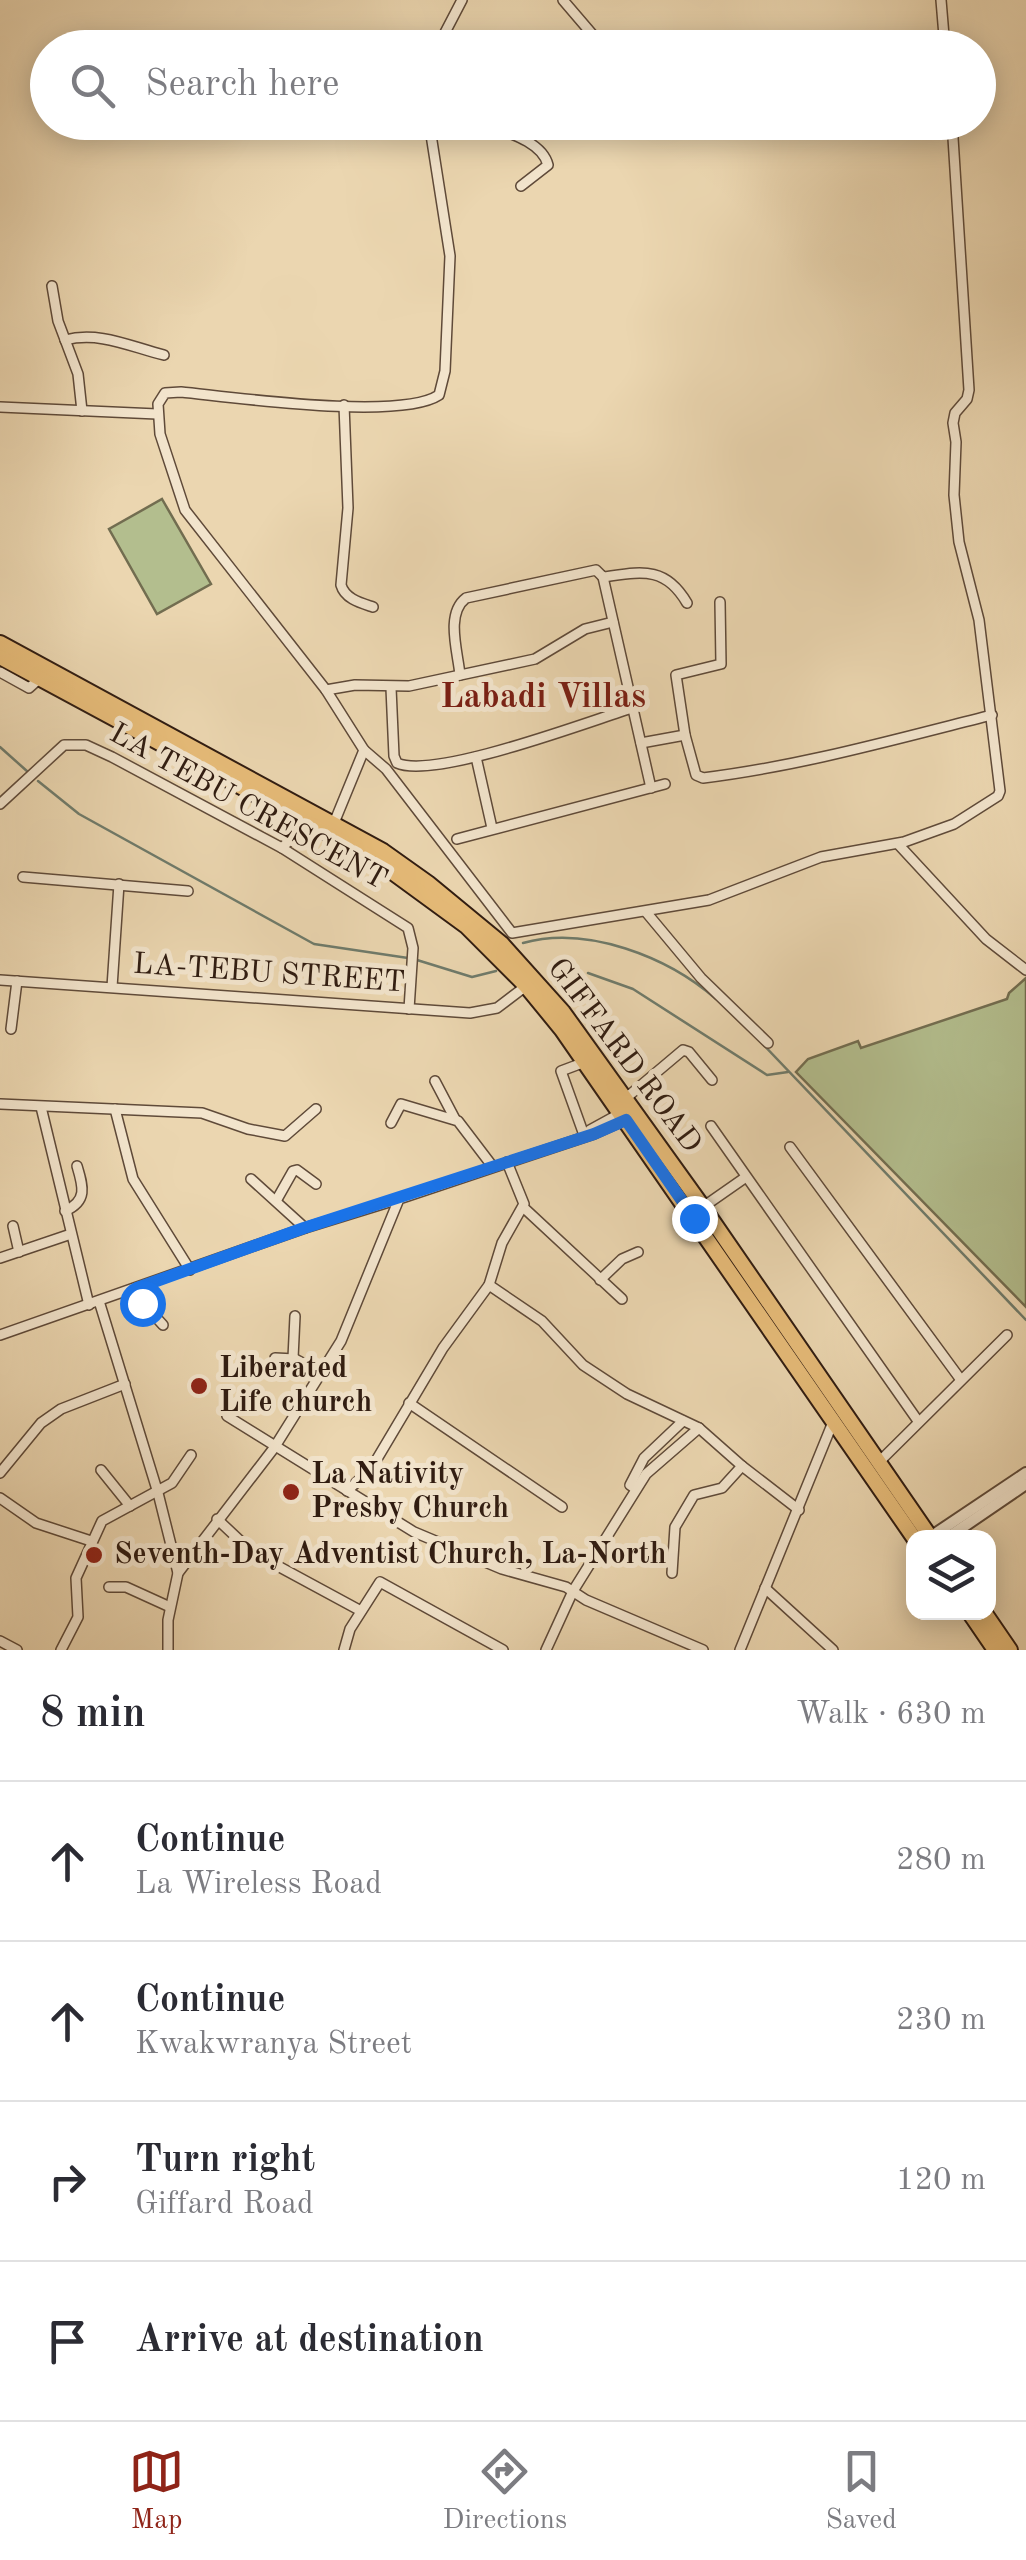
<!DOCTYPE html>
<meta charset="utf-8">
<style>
body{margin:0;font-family:"Old Standard TT",serif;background:#f7f7f7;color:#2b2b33}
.controls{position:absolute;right:30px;bottom:30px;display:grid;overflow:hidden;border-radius:20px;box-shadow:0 5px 25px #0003}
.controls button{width:90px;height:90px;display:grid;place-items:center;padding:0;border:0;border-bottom:2px solid #e1e1e2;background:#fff;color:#2b2b33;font:50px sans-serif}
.stop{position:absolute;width:30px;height:30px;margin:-22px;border:8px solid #1a73e8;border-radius:50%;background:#fff}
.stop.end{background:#1a73e8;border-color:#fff;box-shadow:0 2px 10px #0008}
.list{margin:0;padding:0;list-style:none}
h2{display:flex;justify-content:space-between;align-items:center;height:130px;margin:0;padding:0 40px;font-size:42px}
h2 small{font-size:32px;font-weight:400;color:#7c7c81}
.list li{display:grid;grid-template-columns:65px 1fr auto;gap:30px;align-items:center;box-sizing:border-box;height:160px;padding:0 40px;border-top:2px solid #e1e1e2}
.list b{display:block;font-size:38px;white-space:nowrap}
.list p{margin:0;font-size:32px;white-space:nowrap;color:#7c7c81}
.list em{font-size:32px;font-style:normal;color:#7c7c81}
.icon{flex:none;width:55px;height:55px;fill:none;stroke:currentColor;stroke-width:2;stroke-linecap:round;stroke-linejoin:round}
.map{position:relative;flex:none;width:1026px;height:1650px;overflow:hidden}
.search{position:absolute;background:#fff;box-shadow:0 5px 25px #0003;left:30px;right:30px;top:30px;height:110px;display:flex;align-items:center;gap:25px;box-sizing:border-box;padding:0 35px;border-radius:55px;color:#7c7c81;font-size:38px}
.sheet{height:770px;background:#fff}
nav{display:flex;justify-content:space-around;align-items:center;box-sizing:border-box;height:140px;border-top:2px solid #e1e1e2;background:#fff;font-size:28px;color:#7c7c81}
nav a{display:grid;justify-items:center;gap:5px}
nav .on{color:#8f2418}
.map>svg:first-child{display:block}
</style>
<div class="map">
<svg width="1026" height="1650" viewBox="0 0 1026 1650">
<rect width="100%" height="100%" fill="#ebd6b0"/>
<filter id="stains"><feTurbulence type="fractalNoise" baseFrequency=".002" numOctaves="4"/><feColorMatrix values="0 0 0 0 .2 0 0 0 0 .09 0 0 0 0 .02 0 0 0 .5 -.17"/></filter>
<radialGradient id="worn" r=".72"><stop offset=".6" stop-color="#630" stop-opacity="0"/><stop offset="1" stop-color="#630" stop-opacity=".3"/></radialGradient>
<!-- green -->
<g fill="#b3be8e" stroke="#726d50" stroke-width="2.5">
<path d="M162,499L211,584L157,614L109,529Z"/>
<path d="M1026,978V1307L796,1072L808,1059L858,1041L861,1048L1007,999L1009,993Z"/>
</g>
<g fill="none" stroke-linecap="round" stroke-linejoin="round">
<!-- stream -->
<g stroke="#6f7b6b" stroke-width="2.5">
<path d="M0,747L28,772"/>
<path d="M38,781L79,814L314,944L408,958"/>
<path d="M523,943C587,925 668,957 716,999"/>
<path d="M417,960L472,977L496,971"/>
<path d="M588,973L633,989L767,1075L788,1072"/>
<path d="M758,1039L1026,1320"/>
</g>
<defs>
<g id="minor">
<path d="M563,0L604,48"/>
<path d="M941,0L945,48"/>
<path d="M437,48L462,0"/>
<path d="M480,122C502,131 542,140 548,165L521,186"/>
<path d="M52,286L58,321L78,374L82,411"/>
<path d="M65,340C100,331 131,347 164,355"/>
<path d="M344,405L348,508L341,585C345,599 361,603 373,607"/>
<path d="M0,407L157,414"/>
<path d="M603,577L651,788"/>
<path d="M0,672L29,688L39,679"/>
<path d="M460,675C458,652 445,614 466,598L596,570L603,577C640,572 665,565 687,603"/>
<path d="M391,688L394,756L397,763C434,780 587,722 632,708"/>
<path d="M326,690L355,685L409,686L535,659L585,629L613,622"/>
<path d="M685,735L676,675L721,664L720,602"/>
<path d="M641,743L685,735L696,775L703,778C801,766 896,739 992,715"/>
<path d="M364,750L386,769L512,933L709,900L821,857L904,842L954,824L998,796L1000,791L979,620L959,542L954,495L956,442L953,423L955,413L967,399L969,390L952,122"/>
<path d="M476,757L492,828"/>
<path d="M0,804L64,745H86L112,757L282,848L408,928L413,948L409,1009"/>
<path d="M334,823L364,750L326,690L185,510L160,434L158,404L165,393L181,392C232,397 400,421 439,395L445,371L450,256L429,122"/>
<path d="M457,839L665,784"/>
<path d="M898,844L986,939L1026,970"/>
<path d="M282,848L308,821"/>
<path d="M23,877L188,891"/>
<path d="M646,912L701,978L768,1043"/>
<path d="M0,980L470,1013L497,1008L526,986"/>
<path d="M112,987L119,884"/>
<path d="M11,1029L17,981"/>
<path d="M435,1081L455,1119"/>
<path d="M626,1098L683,1050L689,1052L712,1080"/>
<path d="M0,1104L202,1113L248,1129L285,1136L316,1109"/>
<path d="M41,1107L89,1305"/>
<path d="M115,1109L133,1179L190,1270"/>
<path d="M391,1123L401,1104L458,1121L493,1167"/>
<path d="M711,1126L918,1421"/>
<path d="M590,1130L621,1113"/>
<path d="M584,1135L561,1071L585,1062"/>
<path d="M790,1147L961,1380"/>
<path d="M251,1179L305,1228"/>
<path d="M276,1201L293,1171L297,1170L316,1184"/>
<path d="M523,1207L622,1299"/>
<path d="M703,1207L746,1177"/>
<path d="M65,1211C88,1201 83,1186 77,1166"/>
<path d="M13,1226L19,1252"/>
<path d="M0,1258L71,1234"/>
<path d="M600,1280L622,1259L638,1252"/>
<path d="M489,1285L542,1321L583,1365L627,1394L699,1428L742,1466L799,1510"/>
<path d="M137,1288L143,1303L163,1325"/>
<path d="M99,1301L158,1493L178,1573"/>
<path d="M0,1335L305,1228L399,1199"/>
<path d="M275,1358L295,1359L321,1373"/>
<path d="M293,1358L295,1316"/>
<path d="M409,1403L562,1507"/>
<path d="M227,1416L414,1532L502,1569L566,1587L586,1600L703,1650"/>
<path d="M880,1461L1007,1335"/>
<path d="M101,1470L130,1506"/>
<path d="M0,1473L41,1423L61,1409L125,1384"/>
<path d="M636,1489L630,1485L644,1458L683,1421"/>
<path d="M347,1491L371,1469L443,1348L489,1285L502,1243L524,1204L507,1162"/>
<path d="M0,1498L36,1523L91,1541"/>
<path d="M217,1519L252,1552L361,1611"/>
<path d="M672,1573L675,1527L694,1495L722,1488L742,1466"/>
<path d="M109,1587H126L170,1607"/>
<path d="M765,1588L833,1650"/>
<path d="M0,1641L17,1650"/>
<path d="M61,1650L78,1617L76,1578L102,1521L172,1483L191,1455"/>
<path d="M168,1650V1620L178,1573L274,1448L341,1341L399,1199L594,1134L627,1119"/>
<path d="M344,1650L350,1629L380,1582L503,1650"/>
<path d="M546,1650L573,1591L646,1474L699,1428"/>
<path d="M740,1650L833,1422"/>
</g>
<g id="tertiary">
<path d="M929,1538L1026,1473"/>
<path d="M947,1538L1026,1484"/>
</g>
<g id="primary">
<path d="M0,643L383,851L428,883L502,944L563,1012L703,1207L931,1538"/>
<path d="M0,657L373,858L466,926L526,986L562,1030L914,1538"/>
<path d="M969,1612L995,1650"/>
<path d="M984,1612L1010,1650"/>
</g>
</defs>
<!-- minor casing -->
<use href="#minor" stroke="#5f4a39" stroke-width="12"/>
<!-- tertiary casing -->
<use href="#tertiary" stroke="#5f4a39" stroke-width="14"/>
<!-- primary casing -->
<use href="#primary" stroke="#301c11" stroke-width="18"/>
<!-- minor -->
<use href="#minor" stroke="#f2e4cc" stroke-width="9"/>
<!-- tertiary -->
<use href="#tertiary" stroke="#f2e4cc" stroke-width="10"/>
<!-- primary -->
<use href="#primary" stroke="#e6bb78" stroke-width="14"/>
</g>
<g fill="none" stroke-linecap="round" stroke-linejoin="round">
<!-- route -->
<path stroke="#1a73e8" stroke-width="12" d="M142,1303L137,1288L304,1228L594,1134L626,1120L694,1218"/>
</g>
<!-- markers -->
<g fill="#8f2418" stroke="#f2e4cc" stroke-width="4">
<circle cx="199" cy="1386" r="10"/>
<circle cx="291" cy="1492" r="10"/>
<circle cx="94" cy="1555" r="10"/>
</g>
<g text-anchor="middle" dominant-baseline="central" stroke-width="10" stroke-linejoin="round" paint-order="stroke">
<!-- street labels -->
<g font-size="30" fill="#301c11" stroke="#f2e4cc">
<text transform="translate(248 807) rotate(29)">LA TEBU CRESCENT</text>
<text transform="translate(269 974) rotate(4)">LA-TEBU STREET</text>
<text transform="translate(624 1056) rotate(53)">GIFFARD ROAD</text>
</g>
<!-- poi labels -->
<g font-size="30" font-weight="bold" fill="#301c11" stroke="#f2e4cc" text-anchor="start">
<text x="219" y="1369">Liberated<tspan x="219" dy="34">Life church</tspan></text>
<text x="311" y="1475">La Nativity<tspan x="311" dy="34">Presby Church</tspan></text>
<text x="114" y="1555">Seventh-Day Adventist Church, La-North</text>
</g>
<!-- quarter labels -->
<g font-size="35" font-weight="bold" fill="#7a1f14" stroke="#f2e4cc">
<text x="543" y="697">Labadi Villas</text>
</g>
</g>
<rect width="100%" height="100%" filter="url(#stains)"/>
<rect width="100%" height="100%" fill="url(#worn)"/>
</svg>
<div class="controls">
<button><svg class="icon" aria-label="layers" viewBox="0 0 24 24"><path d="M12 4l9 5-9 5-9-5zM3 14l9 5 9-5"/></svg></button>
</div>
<div class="stop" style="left:142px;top:1303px"></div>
<div class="stop end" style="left:694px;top:1218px"></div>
<div class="search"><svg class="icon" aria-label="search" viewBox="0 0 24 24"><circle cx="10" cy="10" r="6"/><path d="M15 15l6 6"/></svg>Search here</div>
</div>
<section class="sheet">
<h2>8 min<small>Walk · 630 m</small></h2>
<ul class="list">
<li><svg class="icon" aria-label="ahead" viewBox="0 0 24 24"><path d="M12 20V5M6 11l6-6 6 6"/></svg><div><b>Continue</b><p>La Wireless Road</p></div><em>280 m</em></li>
<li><svg class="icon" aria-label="ahead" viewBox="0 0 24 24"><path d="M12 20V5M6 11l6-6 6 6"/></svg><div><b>Continue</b><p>Kwakwranya Street</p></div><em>230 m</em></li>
<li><svg class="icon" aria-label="right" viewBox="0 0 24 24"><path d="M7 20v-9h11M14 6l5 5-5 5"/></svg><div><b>Turn right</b><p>Giffard Road</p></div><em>120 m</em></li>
<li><svg class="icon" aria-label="arrive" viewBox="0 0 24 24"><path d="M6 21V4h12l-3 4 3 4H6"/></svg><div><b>Arrive at destination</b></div></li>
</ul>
</section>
<nav>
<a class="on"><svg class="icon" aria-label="map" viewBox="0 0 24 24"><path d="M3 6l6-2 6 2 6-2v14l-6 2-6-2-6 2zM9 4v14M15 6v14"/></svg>Map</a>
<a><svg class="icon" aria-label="directions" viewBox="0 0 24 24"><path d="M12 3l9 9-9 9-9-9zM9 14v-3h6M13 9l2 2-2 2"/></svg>Directions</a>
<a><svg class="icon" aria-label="saved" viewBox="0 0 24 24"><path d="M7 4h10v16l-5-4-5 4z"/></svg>Saved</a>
</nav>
